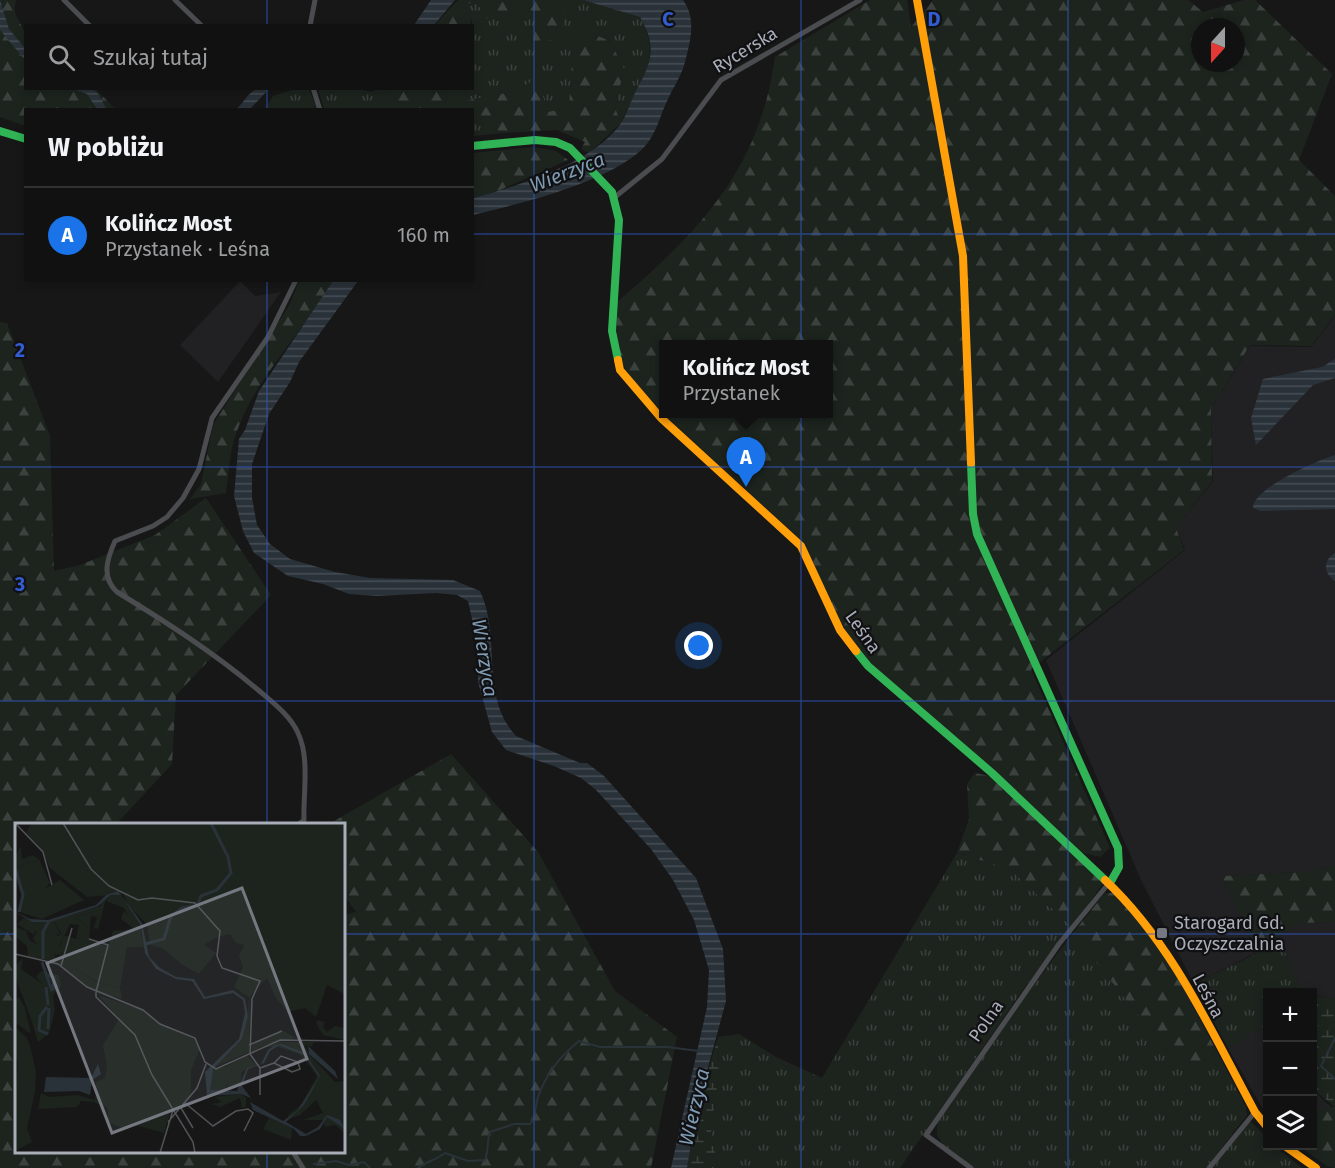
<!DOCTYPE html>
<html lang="pl">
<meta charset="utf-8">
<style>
body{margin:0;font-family:"Fira Sans",sans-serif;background:#1e1f1f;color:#f1f3f6}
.controls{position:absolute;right:18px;bottom:18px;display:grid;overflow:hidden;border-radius:0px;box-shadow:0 3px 9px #0003}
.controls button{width:54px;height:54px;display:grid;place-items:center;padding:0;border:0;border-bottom:2px solid #303131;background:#111;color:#f1f3f6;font:30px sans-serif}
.compass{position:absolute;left:1191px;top:18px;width:54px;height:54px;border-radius:50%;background:#111;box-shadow:0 3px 9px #0003;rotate:201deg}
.you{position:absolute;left:699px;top:646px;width:21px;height:21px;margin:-15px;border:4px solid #fff;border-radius:50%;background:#1a73e8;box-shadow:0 0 0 9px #1a73e833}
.badge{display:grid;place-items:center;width:39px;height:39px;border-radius:50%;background:#1a73e8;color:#fff;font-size:20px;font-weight:700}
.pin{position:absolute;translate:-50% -50px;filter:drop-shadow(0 2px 3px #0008)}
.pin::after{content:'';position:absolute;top:32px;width:21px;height:18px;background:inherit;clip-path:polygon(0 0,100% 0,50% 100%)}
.popup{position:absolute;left:659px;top:340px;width:174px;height:78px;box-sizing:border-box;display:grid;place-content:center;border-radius:0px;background:#111;filter:drop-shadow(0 2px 4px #0005);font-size:20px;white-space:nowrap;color:#9c9d9f}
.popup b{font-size:22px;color:#f1f3f6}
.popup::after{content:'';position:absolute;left:50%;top:100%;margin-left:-12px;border:12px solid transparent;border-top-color:#111}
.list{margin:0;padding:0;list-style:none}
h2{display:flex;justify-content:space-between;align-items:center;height:78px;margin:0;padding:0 24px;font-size:26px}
h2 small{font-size:20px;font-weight:400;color:#9c9d9f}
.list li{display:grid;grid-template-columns:39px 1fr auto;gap:18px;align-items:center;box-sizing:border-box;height:96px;padding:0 24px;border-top:2px solid #303131}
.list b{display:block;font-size:22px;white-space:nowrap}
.list p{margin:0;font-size:20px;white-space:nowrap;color:#9c9d9f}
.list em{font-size:20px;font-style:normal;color:#9c9d9f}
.icon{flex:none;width:33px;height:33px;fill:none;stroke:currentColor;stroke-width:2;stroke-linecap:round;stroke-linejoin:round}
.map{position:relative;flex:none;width:1335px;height:1168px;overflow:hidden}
.search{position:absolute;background:#111;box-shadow:0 3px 9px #0003;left:24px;top:24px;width:450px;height:66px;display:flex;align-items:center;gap:15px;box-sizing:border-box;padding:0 21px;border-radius:0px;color:#9c9d9f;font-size:22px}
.panel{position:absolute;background:#111;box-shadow:0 3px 9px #0003;left:24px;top:108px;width:450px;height:174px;border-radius:0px}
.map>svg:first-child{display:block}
</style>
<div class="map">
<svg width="1335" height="1168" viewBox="0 0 1335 1168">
<defs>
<pattern id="grass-tufts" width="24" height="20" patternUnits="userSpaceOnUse" patternTransform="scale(1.5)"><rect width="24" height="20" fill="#1d241e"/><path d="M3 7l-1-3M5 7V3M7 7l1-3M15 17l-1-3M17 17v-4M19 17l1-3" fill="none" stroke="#3b413d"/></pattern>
<pattern id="forest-firs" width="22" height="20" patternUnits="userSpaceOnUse" patternTransform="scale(1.5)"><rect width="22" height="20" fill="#1d241e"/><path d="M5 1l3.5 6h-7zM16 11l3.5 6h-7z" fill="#3b413d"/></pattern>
<pattern id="wetland-marsh" width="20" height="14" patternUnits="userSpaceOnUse" patternTransform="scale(1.5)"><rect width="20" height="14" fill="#1d241e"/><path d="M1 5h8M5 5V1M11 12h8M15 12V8" fill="none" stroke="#3b413d"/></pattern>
<pattern id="water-rules" width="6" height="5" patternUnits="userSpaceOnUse" patternTransform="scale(1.5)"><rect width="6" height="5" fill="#2a3239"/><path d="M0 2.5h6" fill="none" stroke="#464d54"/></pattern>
</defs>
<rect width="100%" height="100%" fill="#171717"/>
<!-- built -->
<g fill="#212123">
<path d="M240,281L255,296L281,292L218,382L180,345Z"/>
<path d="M1335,316V866L1300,872L1222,876L1257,952L1194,984L1141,880L1046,660L1185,550L1176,528L1213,481L1211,409L1250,346L1311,347Z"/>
<path d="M1335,922V997L1333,999L1303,992L1278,937L1300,923Z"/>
<path d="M1267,1025V1116L1228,1048Z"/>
<path d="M1312,1089L1331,1107L1313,1114Z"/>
</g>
<!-- grass -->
<g fill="url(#grass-tufts)">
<path d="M564,0H583L640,17C664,60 639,85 620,124L615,108L624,69L610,41L574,26L569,107L548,112L537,78L516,91L465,101L461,109L444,110L448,89L472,88V18L445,14L454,4L477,3L487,18L523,9L537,13L534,43L564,20Z"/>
<path d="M295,89H309L317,109H265L273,96Z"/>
<path d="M318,89H357L386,94L390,109H324Z"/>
<path d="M473,118L503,133L473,136Z"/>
<path d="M957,853L1010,869L1072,927L1022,991L900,1168H718L711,1131L719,1072L718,1037L739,1034L776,1057L822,1078Z"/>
<path d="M1073,933L1186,1075L1217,1052L1246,1107L1247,1115L1206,1168H975L943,1145L937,1135V1124L942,1116L1023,999Z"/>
<path d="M1278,937L1303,992H1268L1267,1025L1228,1048L1194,984L1257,953L1251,939Z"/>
<path d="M1250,1121L1267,1138L1268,1146H1274L1302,1168H1212Z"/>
</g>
<!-- forest -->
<g fill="url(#forest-firs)" fill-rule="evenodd">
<path d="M0,0H16C11,16 22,21 25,35C29,51 25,72 26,88L96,89L115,109L26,110L25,126L0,117Z"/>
<path d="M459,0H564V22L557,39L533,43L537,13L523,9L487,19L477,3L454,4Z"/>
<path d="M870,0H907L911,27L933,0H1188L1203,12L1244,0H1255L1332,74L1299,160L1335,196V315L1311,346L1250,345L1211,409L1212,481L1176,528L1184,550L1031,669L1110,848L1100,857L1083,853C1046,819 1010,784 971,751C935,720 894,690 862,654C832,621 824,573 798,537L647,399C615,360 616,351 617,302C699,232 760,169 775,57ZM1200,27H1236V63H1200ZM664,344H828V414H664Z"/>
<path d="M464,11L472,18L470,25L434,26L446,13Z"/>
<path d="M574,26L610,41L624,69L615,108L621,123L589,153L581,149L585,142L557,130L503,133L473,118L472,110H461L465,101L516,91L537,78L548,112L569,107Z"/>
<path d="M375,89V88L448,89L444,110L390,109L386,94L373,92Z"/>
<path d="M533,147L556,151L568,160L500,190L473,198V153Z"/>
<path d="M299,281H333C305,329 252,383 236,434C229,452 229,474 226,493L190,499L201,484L213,425L290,304Z"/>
<path d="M0,322L7,323L50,436L54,571L80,565L155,535L206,498L271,595L176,695L172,764L118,822L121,824H16V1152H344V915L356,912L344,895V824H329L451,754L538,852L615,991L677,1037L651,1168H0Z"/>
<path d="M975,773L990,776L1104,882L1072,927L1010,869L957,853L969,819L967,784Z"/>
<path d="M1335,866V922L1300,923L1278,937L1251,939L1222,876L1300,872Z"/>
<path d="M1105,893H1113C1161,936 1187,996 1217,1052L1186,1075L1073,933Z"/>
<path d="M1331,1107H1335V1168L1327,1166L1299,1146H1312L1313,1114Z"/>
</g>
<!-- wetland -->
<g fill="url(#wetland-marsh)">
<path d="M1313,995L1333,999L1335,997V1107L1313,1089V1035L1318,1027L1313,1014Z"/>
<path d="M718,1037L719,1072L711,1131L718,1168H687L697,1108Z"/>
</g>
<!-- water -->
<g fill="url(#water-rules)">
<path d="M0,0L9,29L25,48V60L0,30Z"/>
<path d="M431,0H455L434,25H414Z"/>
<path d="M583,0H683C697,19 690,42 685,62C681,77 674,86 668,99C660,115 657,132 646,145C615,181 519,204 473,215V198C518,186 594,163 621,123C627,114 630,103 635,93C651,64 658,48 640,17Z"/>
<path d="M73,89C96,88 97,88 106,109H97L87,94Z"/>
<path d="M257,89H269L250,109H236C244,103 247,93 257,89Z"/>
<path d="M333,281H358L299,362L290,382L269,414L252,464V498L257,525L270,544L290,559L335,572L370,578L453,580L480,591C502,637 479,696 516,736L580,763H587L604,776L696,878L723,949L726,1001L697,1108L687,1168H671L707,1007L709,970L694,920L673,880L651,849L595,789L581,778L554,766L506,750L492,732L478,682L479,650L468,601L457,595L436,593L377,596L349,594L323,584L288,576L254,553L243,531L234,496L239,439L245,430L259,391Z"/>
<path d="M1335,359V378L1313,385L1256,445L1251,418L1263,379L1322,367Z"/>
<path d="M1335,455V509L1261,511L1253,508C1252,489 1318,460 1335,455Z"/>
<path d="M1335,553V581C1323,573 1323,560 1335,553Z"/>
</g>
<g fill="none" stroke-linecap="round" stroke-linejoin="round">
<!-- stream -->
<g stroke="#2a3239" stroke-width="2">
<path d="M1335,1038L1321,1066L1335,1079"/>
<path d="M314,1164L336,1161L349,1165L364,1162L370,1168"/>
<path d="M418,1168C427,1161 436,1160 445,1153L468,1161L485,1160C489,1150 487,1138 490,1132L514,1124H530C536,1117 535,1107 538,1097C546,1074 560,1056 579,1041L600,1047H667L699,1051"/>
</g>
<!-- street -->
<g stroke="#4b4c50" stroke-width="5">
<path d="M64,0L90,26"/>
<path d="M175,0L202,26"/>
<path d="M310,26L315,0"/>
<path d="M313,88L320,110"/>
<path d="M615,197L662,159L721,80L860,0"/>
<path d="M296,280L268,337L212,418L199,469L183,498L167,517L153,526L115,541C107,559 101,577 117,592C166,622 213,652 257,689C272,702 290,715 298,733C310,758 303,793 304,820L299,824"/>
<path d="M293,1152L303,1168"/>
<path d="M971,1168L926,1135L1059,944L1109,883"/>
<path d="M1209,1168L1255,1112"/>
</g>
<!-- fast -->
<g stroke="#30b455" stroke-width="8">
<path d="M0,131L26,139"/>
<path d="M472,146L535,140L556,142L570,148L612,192L619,220L612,331L618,360"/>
<path d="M971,463L973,514L977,534L1118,848L1119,867L1110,883"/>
<path d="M856,651L868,666L992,773L1105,880"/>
</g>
<!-- slow -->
<g stroke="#ff9f0a" stroke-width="8">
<path d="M917,0L963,256L971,463"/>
<path d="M618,360L620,370L661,418L801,546L840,630L856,651"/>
<path d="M1105,880C1173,944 1211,1031 1255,1112L1268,1128"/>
<path d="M1285,1146L1316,1168"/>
</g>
</g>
<!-- grid -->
<path fill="none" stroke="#325cd3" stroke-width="1.5" stroke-opacity="0.55" d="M267,0V26M534,0V1168M801,0V1168M1068,0V1168M267,88V110M0,234H26M472,234H1335M267,280V824M0,467H1335M0,701H1335M0,934H16M344,934H1335M267,1152V1168"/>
<!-- markers -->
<rect fill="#757880" stroke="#111113" stroke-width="2" x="1156" y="927" width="12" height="12" rx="3"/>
<g text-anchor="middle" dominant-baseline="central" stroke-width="4.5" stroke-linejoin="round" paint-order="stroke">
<!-- street labels -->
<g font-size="18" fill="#a8adb8" stroke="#111113">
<text transform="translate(745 50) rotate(-31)">Rycerska</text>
<text transform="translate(863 632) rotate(55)">Leśna</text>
<text transform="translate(1208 996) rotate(62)">Leśna</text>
<text transform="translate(986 1021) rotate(-55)">Polna</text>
</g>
<!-- poi labels -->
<g font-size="18" fill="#a8adb8" stroke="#111113" text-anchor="start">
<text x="1174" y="923">Starogard Gd.<tspan x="1174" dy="21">Oczyszczalnia</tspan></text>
</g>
<!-- water labels -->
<g font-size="20" font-style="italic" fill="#7f9bb3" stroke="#111113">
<text transform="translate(567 172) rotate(-21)">Wierzyca</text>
<text transform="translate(485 658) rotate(81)">Wierzyca</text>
<text transform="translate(694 1107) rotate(-77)">Wierzyca</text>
</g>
</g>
<!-- overview -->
<g transform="translate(15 823)">
<rect width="330" height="330" fill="#171717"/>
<path d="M91,76L83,106L79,105L82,94L76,93L74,117L93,124L98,108L119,106L106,96L109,88L118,98L129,124H112L105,165L84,160L59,145L55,150L37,138V133L44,134L48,112L61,116L71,113L70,101L59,94L88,86L85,81ZM9,95L17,99L38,97L46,112L20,108L19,112L2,101ZM4,174L10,185L16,211L0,199V177ZM269,208L281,215L245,224L260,216L237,229L235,222ZM0,226L12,229L16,226L21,249L20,269L0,278L3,242ZM232,233L242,242L226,249V260L213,264L212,260L210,268L195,267V252L205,257L203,252L209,254L219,247L206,246Z" fill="#1d241e"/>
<path d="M17,0H330V171L312,162L301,194L290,185L273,189L261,175L252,155L235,173L234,229L200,244L227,216L233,191L234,174L219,164L228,144L224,133L229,122L221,120L215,111L202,114L189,122L201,130L184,151L166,141L147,125L135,122L132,101L114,84L108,71L72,74L35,45L26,25L11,10ZM6,23L7,36L17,32L24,36L1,45L0,33ZM88,82V86L59,94L71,102L72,113L61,116L64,102L55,101L45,122L50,125L49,130L41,132L37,121L46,110L38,97ZM8,135L6,146L28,161L32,175L31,183L16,196L0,153V143ZM59,145L83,160L105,165L107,176L77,167L55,150ZM83,172L130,188L142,199L180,216L185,226L176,247V271L161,289L157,283L149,310L116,301L109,306L93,299V285L79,279L66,278L62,284L23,286L26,270L34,274L63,272L80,277L81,259L90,255L92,244L88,222L104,196ZM303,197L310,199L308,204L312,209L320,203L330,205V217L308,212L301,200ZM0,204L12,215L16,226L12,230L0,226ZM263,219H299L296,224L290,222L294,231L320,259L330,258V310L320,302L310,304L308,297H288L308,290L301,277L285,292L274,296L273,292L286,282L302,253L286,232L264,224H251ZM211,244L219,247L209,254L203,252L207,264H201L195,252L198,246ZM20,269L12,305L17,319L0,328V278ZM226,271L231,275V284L227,285L225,275L205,284L196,281L207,279L199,274ZM254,295L277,305L276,317L248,306Z" fill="#1d241e"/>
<path d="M96,72H106L125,101L129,124L109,85L91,78ZM0,104L11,108L15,118L23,122L18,116L23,106L42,112L44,114L37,121L42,128L37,138L13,134L12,123L0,113ZM26,148L44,152L46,163L38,172L40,187L34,211L23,219L16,196L32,180L28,161L21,154ZM13,235L19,241V267L14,274L0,278V266L10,251L7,240Z" fill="#1d241e"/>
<path d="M24,36L35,60L29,66L45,57L69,77L27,96L5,89L3,83L9,74L1,45Z" fill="#1d241e"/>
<path d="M103,68L127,100L134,134L145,145L161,154L179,156L190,174L218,167L230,176L233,193L227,216L198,246L195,267L222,268L232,245L246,241L253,227L260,222L266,221L290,230L305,253L289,282L271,299L291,311L303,304L312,292L325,297L330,306L312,294L305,306L291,313H285L279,306L238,287L235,279L268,298L282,288L304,254L289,232L264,222L255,228L249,240L233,246L227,263L236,275L226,271L192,273L190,249L224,216L230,190L228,177L218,170L189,176L177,158L161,156L141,146L130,130L126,103L106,72H96L83,83L35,99H17L0,89L15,96L33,97L81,82L91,72ZM293,223L320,248L323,256L294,231ZM83,241L86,251L77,257L75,272L64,268L29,269L31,254L76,255Z" fill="#2a3239"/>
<path fill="none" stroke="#2a3239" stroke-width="3" d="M0,45L8,72L4,89M183,80L186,73L202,67L216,50L213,34L196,0M130,121L149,116L156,93L167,85L180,83M28,136V109L34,98M27,139L37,168M32,152L39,154L38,167M31,164L33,182M32,184L25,193L24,207L33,211M33,206L34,185"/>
<path fill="none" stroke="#515357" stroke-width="1.5" d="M0,0L28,29L37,62M48,0L76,46L94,63L123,77L137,75L180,80L205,108L202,133L207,145L245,158L237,176L235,231M74,116L93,122L81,169M0,131L43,141L72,164L128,187L145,201L180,215L190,239L201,246L265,217L330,218M46,143L57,105M81,169V174L120,212L137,252L178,319L180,330M234,222L267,208M235,231L245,245V272M245,245L259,240L266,233L283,239L285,246L277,249L259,240M170,280L198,303L221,288L233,286L238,290L229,308M166,285L178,305M153,299L182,265L191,241M145,330L158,287"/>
<path fill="#757880" fill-opacity="0.15" stroke="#757880" stroke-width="3" d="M227,65L292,236L97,310L32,140Z"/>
<rect width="330" height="330" fill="none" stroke="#a8adb8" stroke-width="3"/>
</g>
<g font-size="20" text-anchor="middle" font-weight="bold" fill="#325cd3" stroke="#111113" stroke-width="4.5" stroke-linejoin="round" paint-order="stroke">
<text x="668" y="26">C</text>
<text x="934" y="26">D</text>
<text x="20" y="357">2</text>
<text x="20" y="591">3</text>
</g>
</svg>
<div class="controls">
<button>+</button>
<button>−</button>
<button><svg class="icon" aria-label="layers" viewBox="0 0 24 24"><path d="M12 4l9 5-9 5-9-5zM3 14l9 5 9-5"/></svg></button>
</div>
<svg class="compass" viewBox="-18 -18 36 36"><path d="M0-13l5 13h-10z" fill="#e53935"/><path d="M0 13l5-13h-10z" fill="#9c9d9f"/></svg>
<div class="you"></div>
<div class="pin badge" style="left:746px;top:487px">A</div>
<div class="popup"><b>Kolińcz Most</b>Przystanek</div>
<div class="search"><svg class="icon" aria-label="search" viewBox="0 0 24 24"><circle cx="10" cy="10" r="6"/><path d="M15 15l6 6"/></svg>Szukaj tutaj</div>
<section class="panel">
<h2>W pobliżu<small></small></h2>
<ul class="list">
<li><span class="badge">A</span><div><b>Kolińcz Most</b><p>Przystanek · Leśna</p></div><em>160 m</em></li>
</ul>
</section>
</div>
